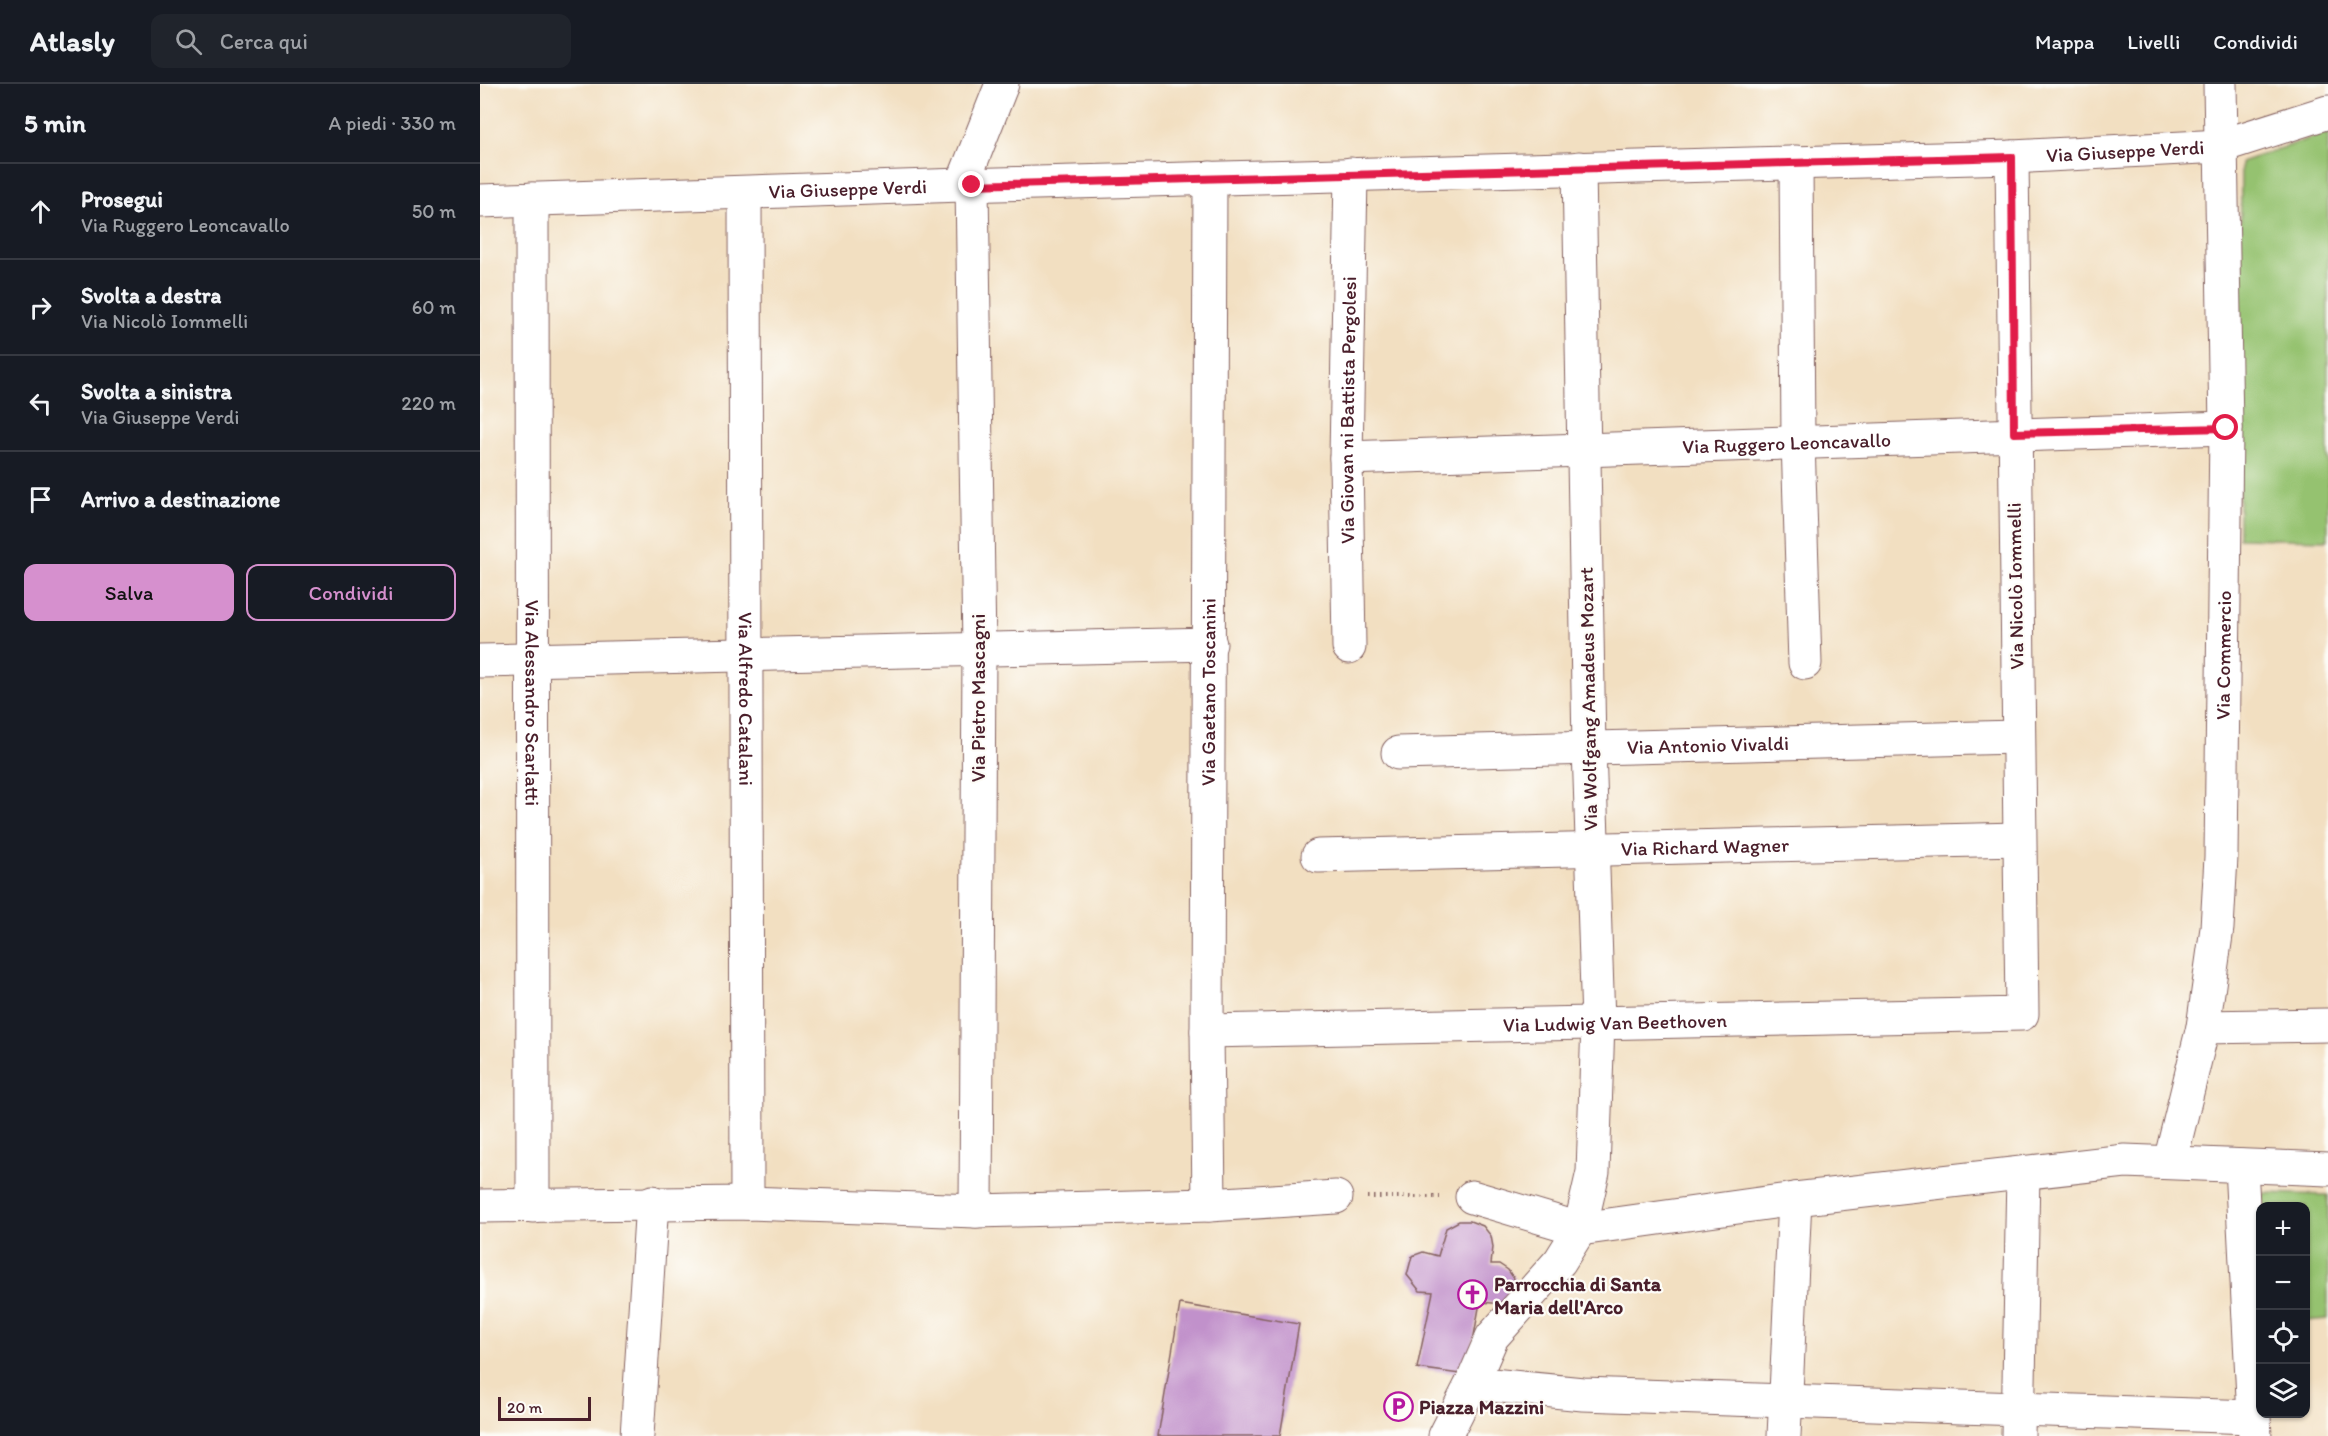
<!DOCTYPE html>
<html lang="it">
<meta charset="utf-8">
<style>
body{margin:0;font-family:Itim,sans-serif;background:#20242c;color:#f1f3f6}
.controls{position:absolute;right:18px;bottom:18px;display:grid;overflow:hidden;border-radius:12px;box-shadow:0 2px 4px #0004}
.controls button{width:54px;height:54px;display:grid;place-items:center;padding:0;border:0;border-bottom:2px solid #363941;background:#171b24;color:#f1f3f6;font:30px sans-serif}
.scale{position:absolute;left:18px;bottom:15px;width:93px;box-sizing:border-box;padding-left:6px;border:3px solid #4a1f2b;border-top:0;font-size:16px;line-height:21px;white-space:nowrap;color:#4a1f2b;-webkit-text-stroke:4px #fdfcf7;paint-order:stroke}
.stop{position:absolute;width:18px;height:18px;margin:-14px;border:4px solid #e11d48;border-radius:50%;background:#fff}
.stop.end{background:#e11d48;border-color:#fff;box-shadow:0 2px 6px #0008}
.list{margin:0;padding:0;list-style:none}
h2{display:flex;justify-content:space-between;align-items:center;height:78px;margin:0;padding:0 24px;font-size:26px}
h2 small{font-size:20px;font-weight:400;color:#9ea1a6}
.list li{display:grid;grid-template-columns:39px 1fr auto;gap:18px;align-items:center;box-sizing:border-box;height:96px;padding:0 24px;border-top:2px solid #363941}
.list b{display:block;font-size:22px;white-space:nowrap}
.list p{margin:0;font-size:20px;white-space:nowrap;color:#9ea1a6}
.list em{font-size:20px;font-style:normal;color:#9ea1a6}
.actions{display:flex;gap:12px;padding:18px 24px}
.actions a{flex:1;padding:14px 0;border:2px solid #d690ce;border-radius:12px;text-align:center;font-size:21px;color:#d690ce}
.actions .main{background:#d690ce;color:#111}
.icon{flex:none;width:33px;height:33px;fill:none;stroke:currentColor;stroke-width:2;stroke-linecap:round;stroke-linejoin:round}
.map{position:relative;flex:none;width:1848px;height:1352px;overflow:hidden}
header{display:flex;align-items:center;gap:36px;box-sizing:border-box;height:84px;padding:0 30px;background:#171b24;border-bottom:2px solid #363941}
header strong{font-size:28px}
nav{display:flex;gap:33px;margin-inline-start:auto;font-size:21px}
.search{width:420px;height:54px;background:#20242c;display:flex;align-items:center;gap:15px;box-sizing:border-box;padding:0 21px;border-radius:12px;color:#9ea1a6;font-size:22px}
main{display:flex}
aside{flex:1;background:#171b24}
.map>svg:first-child{display:block}
</style>
<header>
<strong>Atlasly</strong>
<div class="search"><svg class="icon" aria-label="search" viewBox="0 0 24 24"><circle cx="10" cy="10" r="6"/><path d="M15 15l6 6"/></svg>Cerca qui</div>
<nav><a>Mappa</a><a>Livelli</a><a>Condividi</a></nav>
</header>
<main>
<aside>
<h2>5 min<small>A piedi · 330 m</small></h2>
<ul class="list">
<li><svg class="icon" aria-label="ahead" viewBox="0 0 24 24"><path d="M12 20V5M6 11l6-6 6 6"/></svg><div><b>Prosegui</b><p>Via Ruggero Leoncavallo</p></div><em>50 m</em></li>
<li><svg class="icon" aria-label="right" viewBox="0 0 24 24"><path d="M7 20v-9h11M14 6l5 5-5 5"/></svg><div><b>Svolta a destra</b><p>Via Nicolò Iommelli</p></div><em>60 m</em></li>
<li><svg class="icon" aria-label="left" viewBox="0 0 24 24"><path d="M17 20v-9H6M10 6l-5 5 5 5"/></svg><div><b>Svolta a sinistra</b><p>Via Giuseppe Verdi</p></div><em>220 m</em></li>
<li><svg class="icon" aria-label="arrive" viewBox="0 0 24 24"><path d="M6 21V4h12l-3 4 3 4H6"/></svg><div><b>Arrivo a destinazione</b></div></li>
</ul>
<div class="actions"><a class="main">Salva</a><a>Condividi</a></div>
</aside>
<div class="map">
<svg width="1848" height="1352" viewBox="0 0 1848 1352">
<rect width="100%" height="100%" fill="#fdfcf7"/>
<filter id="ink" filterUnits="userSpaceOnUse"><feTurbulence type="fractalNoise" baseFrequency=".0167" numOctaves="2"/><feDisplacementMap in="SourceGraphic" scale="12" xChannelSelector="R" yChannelSelector="G"/><feConvolveMatrix kernelMatrix="1 2 1 2 8 2 1 2 1" color-interpolation-filters="sRGB"/></filter>
<filter id="wash" filterUnits="userSpaceOnUse"><feTurbulence type="fractalNoise" baseFrequency=".008" numOctaves="4" result="noise"/><feDisplacementMap in="SourceGraphic" scale="24" xChannelSelector="R" yChannelSelector="G"/><feGaussianBlur stdDeviation="1.35" result="paint"/><feColorMatrix in="noise" values="0 0 0 0 0 0 0 0 0 0 0 0 0 0 0 0 0 1.4 0 .05"/><feComposite in="paint" operator="in"/></filter>
<g filter="url(#wash)">
<rect width="100%" height="100%" fill="#f2dfc1"/>
<!-- green -->
<g fill="#95c270" stroke="#70704e" stroke-width="1.5">
<path d="M1848,48V456L1759,454L1761,78Z"/>
<path d="M1785,1109L1848,1111V1235L1826,1237V1122H1780V1228L1774,1120Z"/>
</g>
<g id="blocks">
<!-- building -->
<g fill="#c191cb">
<path d="M979,1137H990L1003,1142L1011,1152L1013,1163L1011,1180H1019L1028,1186L1035,1196V1208L1025,1220L1000,1218L987,1291L937,1284L953,1208L940,1207L927,1191L932,1172L943,1168L958,1172L966,1144Z"/>
<path d="M700,1220L819,1240L800,1352H678Z"/>
</g>
</g>
</g>
<g filter="url(#ink)">
<use href="#blocks" fill-opacity="0" stroke="#856260" stroke-width="1.5"/>
<g fill="none" stroke-linecap="round" stroke-linejoin="round">
<defs>
<g id="minor">
<path d="M1316,78L1318,357L1325,579"/>
<path d="M482,101L522,0"/>
<path d="M492,101L499,565L496,1127"/>
<path id="s1" d="M265,109L267,1119"/>
<path id="s2" d="M52,115L53,1122"/>
<path id="s3" d="M0,117L482,101L1532,73L1741,62L1848,28"/>
<path id="s4" d="M866,374L1746,344"/>
<path id="s5" d="M869,563L866,374L871,90"/>
<path d="M0,577L730,560"/>
<path id="s6" d="M918,669L1537,653"/>
<path id="s7" d="M838,772L1538,755"/>
<path d="M1723,943L1848,941"/>
<path id="s8" d="M727,947L1542,930L1532,73"/>
<path id="s9" d="M1690,1078L1723,943L1737,844L1741,773L1746,344L1740,0"/>
<path d="M1761,1082L1775,1352"/>
<path d="M992,1113L1100,1145L1315,1115L1645,1077L1848,1085"/>
<path id="s10" d="M729,1121L727,947L730,94"/>
<path d="M0,1122L267,1119L496,1127L729,1121L856,1113"/>
<path d="M992,1299L1103,1310L1773,1333"/>
<path d="M157,1352L172,1118"/>
<path d="M965,1352L992,1299L1012,1253L1080,1177L1100,1145L1113,1088L1118,938L1109,664L1099,84"/>
<path d="M1304,1352L1315,1115"/>
<path d="M1538,1352L1543,1089"/>
</g>
</defs>
<!-- minor casing -->
<use href="#minor" stroke="#856260" stroke-width="35"/>
<!-- path -->
<path stroke="#856260" stroke-width="4" stroke-dasharray="1.5 4.5" stroke-linecap="butt" d="M887,1113H960"/>
<!-- minor -->
<use href="#minor" stroke="#fff" stroke-width="33"/>
</g>
</g>
<g fill="none" stroke-linecap="round" stroke-linejoin="round" filter="url(#ink)">
<!-- route -->
<path stroke="#e11d48" stroke-width="8" d="M492,101L1532,73L1534,349L1746,344"/>
</g>
<!-- icons -->
<defs>
<symbol id="church-ring" viewBox="-11 -11 22 22"><circle r="9.5" fill="#fdfcf7" stroke="#b5179e" stroke-width="1.5"/><path d="M-1.2-6h2.4v3.5h3.3v2.4h-3.3V6h-2.4V-.1h-3.3v-2.4h3.3Z" fill="#b5179e"/></symbol>
<symbol id="parking-ring" viewBox="-11 -11 22 22"><circle r="9.5" fill="#fdfcf7" stroke="#b5179e" stroke-width="1.5"/><path d="M-3.5-5.5H1a3.5 3.5 0 0 1 0 7H-1V5.5H-3.5ZM-1-3.4V-.6H.8a1.4 1.4 0 0 0 0-2.8Z" fill="#b5179e"/></symbol>
</defs>
<g fill-rule="evenodd">
<use href="#church-ring" x="976" y="1194" width="33" height="33"/>
<use href="#parking-ring" x="902" y="1306" width="33" height="33"/>
</g>
<g text-anchor="middle" dominant-baseline="central" stroke-width="4.5" stroke-linejoin="round" paint-order="stroke">
<!-- street labels -->
<g font-size="20" fill="#4a1f2b" stroke="#fdfcf7">
<text stroke="none"><textPath href="#s3" startOffset="1646">Via Giuseppe Verdi</textPath></text>
<text stroke="none"><textPath href="#s3" startOffset="368">Via Giuseppe Verdi</textPath></text>
<text stroke="none"><textPath href="#s5" startOffset="237">Via Giovan ni Battista Pergolesi</textPath></text>
<text stroke="none"><textPath href="#s4" startOffset="441">Via Ruggero Leoncavallo</textPath></text>
<text transform="translate(1535 502) rotate(-91)">Via Nicolò Iommelli</text>
<text stroke="none"><textPath href="#s9" startOffset="512">Via Commercio</textPath></text>
<text stroke="none"><textPath href="#s10" startOffset="513">Via Gaetano Toscanini</textPath></text>
<text stroke="none"><textPath href="#s1" startOffset="506">Via Alfredo Catalani</textPath></text>
<text transform="translate(498 614) rotate(-90)">Via Pietro Mascagni</text>
<text transform="translate(1108 615) rotate(-91)">Via Wolfgang Amadeus Mozart</text>
<text stroke="none"><textPath href="#s2" startOffset="504">Via Alessandro Scarlatti</textPath></text>
<text stroke="none"><textPath href="#s6" startOffset="310">Via Antonio Vivaldi</textPath></text>
<text stroke="none"><textPath href="#s7" startOffset="387">Via Richard Wagner</textPath></text>
<text stroke="none"><textPath href="#s8" startOffset="408">Via Ludwig Van Beethoven</textPath></text>
</g>
<!-- poi labels -->
<g font-size="20" font-weight="bold" fill="#4a1f2b" stroke="#fdfcf7" text-anchor="start">
<text x="1014" y="1200">Parrocchia di Santa<tspan x="1014" dy="23">Maria dell'Arco</tspan></text>
<text x="939" y="1323">Piazza Mazzini</text>
</g>
</g>
</svg>
<div class="controls">
<button>+</button>
<button>−</button>
<button><svg class="icon" aria-label="locate" viewBox="0 0 24 24"><circle cx="12" cy="12" r="6"/><path d="M12 2v4M12 18v4M2 12h4M18 12h4"/></svg></button>
<button><svg class="icon" aria-label="layers" viewBox="0 0 24 24"><path d="M12 4l9 5-9 5-9-5zM3 14l9 5 9-5"/></svg></button>
</div>
<div class="scale">20 m</div>
<div class="stop" style="left:1746px;top:344px"></div>
<div class="stop end" style="left:492px;top:101px"></div>
</div>
</main>
